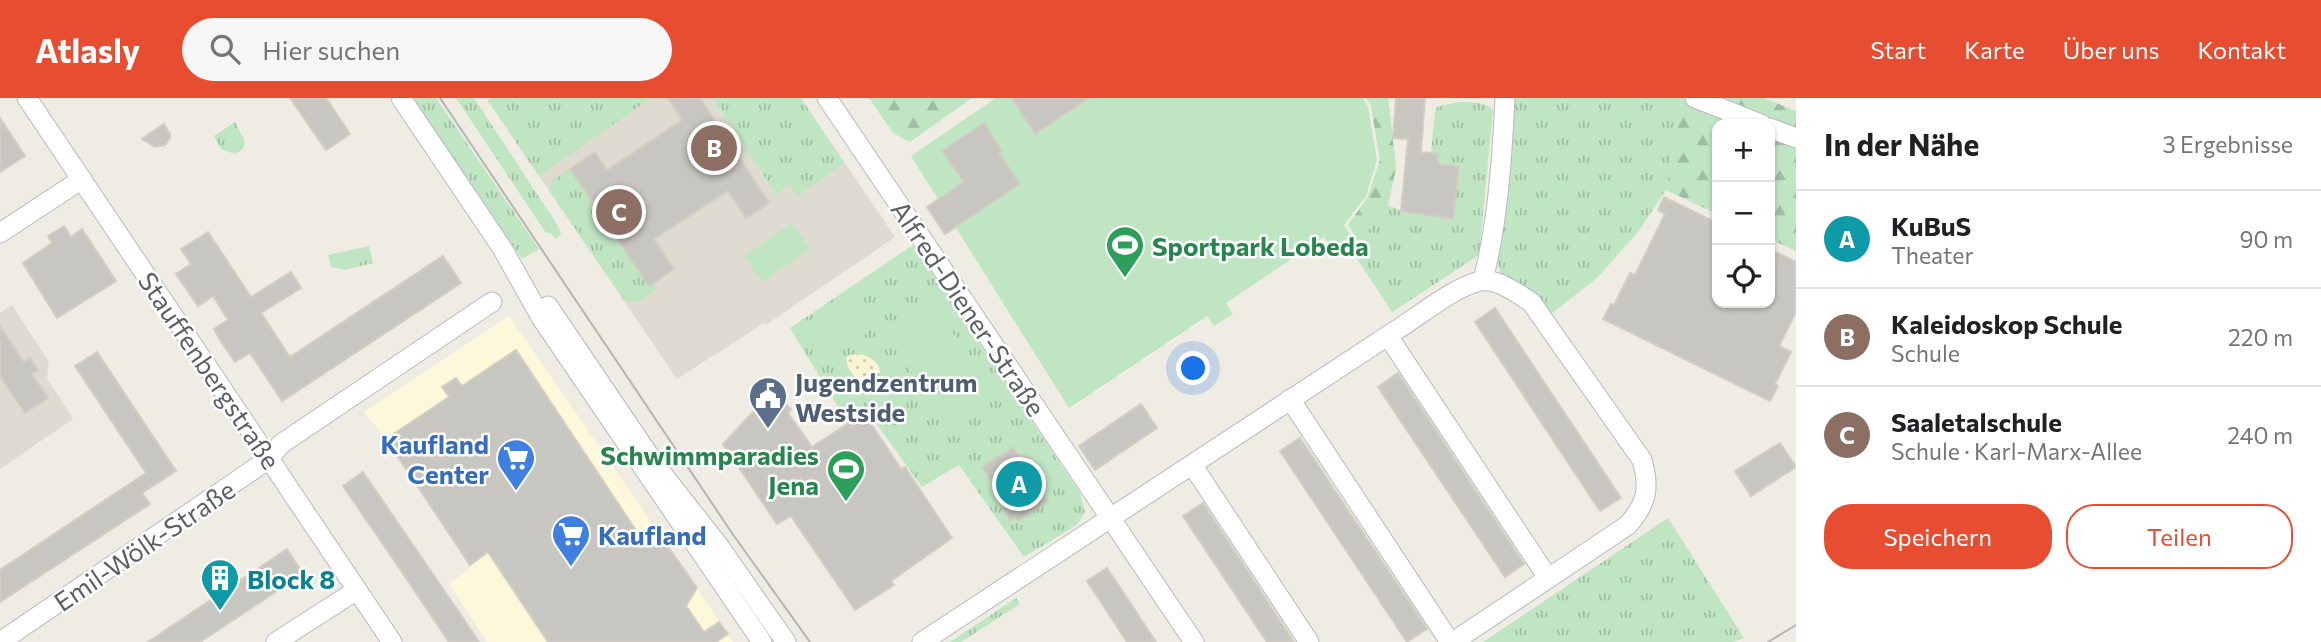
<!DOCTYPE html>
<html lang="de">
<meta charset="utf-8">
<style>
body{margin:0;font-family:Commissioner,sans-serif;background:#f6f6f6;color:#202124}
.controls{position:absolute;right:21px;top:21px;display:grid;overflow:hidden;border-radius:14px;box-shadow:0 2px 5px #0004}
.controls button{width:63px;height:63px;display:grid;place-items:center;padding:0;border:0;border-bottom:2px solid #e0e0e0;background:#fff;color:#202124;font:35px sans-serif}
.you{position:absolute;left:1194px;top:271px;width:24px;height:24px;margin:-18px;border:5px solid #fff;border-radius:50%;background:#1a73e8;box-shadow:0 0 0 10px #1a73e833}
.badge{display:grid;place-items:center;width:46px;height:46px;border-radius:50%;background:#e74d30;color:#fff;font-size:23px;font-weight:700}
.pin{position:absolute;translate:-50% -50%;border:4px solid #fff;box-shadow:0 2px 7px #0006}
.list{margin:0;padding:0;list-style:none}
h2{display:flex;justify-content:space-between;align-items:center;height:91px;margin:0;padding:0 28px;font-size:30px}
h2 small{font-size:23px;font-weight:400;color:#757577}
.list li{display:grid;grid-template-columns:46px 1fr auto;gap:21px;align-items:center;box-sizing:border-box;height:98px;padding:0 28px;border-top:2px solid #e0e0e0}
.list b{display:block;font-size:26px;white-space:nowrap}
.list p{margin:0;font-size:23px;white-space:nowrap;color:#757577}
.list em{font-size:23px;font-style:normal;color:#757577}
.actions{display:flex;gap:14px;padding:21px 28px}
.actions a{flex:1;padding:16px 0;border:2px solid #e74d30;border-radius:28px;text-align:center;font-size:24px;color:#e74d30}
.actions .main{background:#e74d30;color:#fff}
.icon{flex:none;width:38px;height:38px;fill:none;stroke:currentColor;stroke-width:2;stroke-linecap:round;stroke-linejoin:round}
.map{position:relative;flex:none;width:1796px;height:544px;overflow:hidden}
header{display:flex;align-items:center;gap:42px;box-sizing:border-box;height:98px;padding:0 35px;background:#e74d30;color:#fff}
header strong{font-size:33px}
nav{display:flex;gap:38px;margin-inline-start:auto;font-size:24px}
.search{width:490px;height:63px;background:#f6f6f6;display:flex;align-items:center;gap:18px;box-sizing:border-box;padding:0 24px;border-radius:38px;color:#757577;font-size:26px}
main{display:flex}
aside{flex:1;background:#fff}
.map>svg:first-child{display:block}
</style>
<header>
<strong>Atlasly</strong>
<div class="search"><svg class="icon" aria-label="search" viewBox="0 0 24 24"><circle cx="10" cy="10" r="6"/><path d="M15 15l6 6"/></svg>Hier suchen</div>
<nav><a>Start</a><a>Karte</a><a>Über uns</a><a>Kontakt</a></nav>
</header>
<main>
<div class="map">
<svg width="1796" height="544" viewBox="0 0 1796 544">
<defs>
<pattern id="grass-tufts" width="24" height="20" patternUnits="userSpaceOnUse" patternTransform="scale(1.75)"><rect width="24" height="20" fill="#c0e5c3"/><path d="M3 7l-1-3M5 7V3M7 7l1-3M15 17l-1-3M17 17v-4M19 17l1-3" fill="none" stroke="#9fbda2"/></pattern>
<pattern id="forest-firs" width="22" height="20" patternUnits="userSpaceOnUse" patternTransform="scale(1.75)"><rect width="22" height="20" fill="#c0e5c3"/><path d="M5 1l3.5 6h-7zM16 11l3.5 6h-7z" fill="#9fbda2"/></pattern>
<pattern id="sand-dots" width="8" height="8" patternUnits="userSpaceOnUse" patternTransform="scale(1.75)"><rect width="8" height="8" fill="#faf4d2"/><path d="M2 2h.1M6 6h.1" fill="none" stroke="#cdc9ae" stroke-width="1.8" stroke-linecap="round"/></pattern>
</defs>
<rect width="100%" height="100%" fill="#eeece3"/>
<!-- commercial -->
<path fill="#fdf8d9" d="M509,218L697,490L733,544H487L449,486L471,469L386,341L364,314Z"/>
<!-- education -->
<g fill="#dedbd1">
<path d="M491,0H801L895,139L766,227L764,225L677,281L488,3Z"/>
<path d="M12,207L49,264L47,280L73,321L0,371V215Z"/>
</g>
<!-- grass -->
<g fill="url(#grass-tufts)">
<path d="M413,0H436L539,151L522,161Z"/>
<path d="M456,0H474L558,128L561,136L555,141L551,135H546Z"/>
<path d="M491,0H646L648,2L539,78L488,3Z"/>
<path d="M713,0H801L844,65L797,98L790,87L776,96Z"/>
<path d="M1366,0H1388L1396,70L1388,107L1401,113L1433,116L1439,56L1431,55L1435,15L1437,9C1454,4 1479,0 1493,12L1479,157L1392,214L1350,150L1359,144L1348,127L1368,99L1380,62L1371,8Z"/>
<path d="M1511,0H1682L1666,92L1638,134L1597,180L1551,216L1502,178L1497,164Z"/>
<path d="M235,24L245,44L243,51L235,56L221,51L214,38Z"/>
<path d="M570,71L657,191L638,204L624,202L551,95L549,91L554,82Z"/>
<path d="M913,147L1080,395L1085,414L1077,427L1024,459L959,367L922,389L866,311L846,322L790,230Z"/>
<path d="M369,148L373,165L345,172L331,169L328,157Z"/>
<path d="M1668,420L1744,540L1733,544H1483Z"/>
<path d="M1016,500L1020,506L961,544H950Z"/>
</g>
<!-- forest -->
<g fill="url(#forest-firs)">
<path d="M869,0H972L910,44L893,35Z"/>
<path d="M1366,0H1388L1396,70L1388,107L1359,144L1348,127L1368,99L1380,62L1371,8Z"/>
<path d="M1682,0L1752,26H1717V116L1666,92Z"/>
<path d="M1712,0H1764L1796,13V33Z"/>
<path d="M1770,33L1796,44V153L1770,141Z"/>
</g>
<!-- sand -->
<path fill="url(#sand-dots)" d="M858,256C873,258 884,268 879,283L868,286C856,281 847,274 846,260L849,257Z"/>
<!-- pitch -->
<g fill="#c0e5c3">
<path d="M996,0H1363L1368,9L1377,62L1366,98L1344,127L1351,138L1332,150L1324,139L1226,205L1233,216L1214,228L1207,218L1069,310L911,58Z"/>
<path d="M792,125L810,151L762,184L744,158Z"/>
<path d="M932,204L993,295L947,327L885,235Z"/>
<path d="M850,209L866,236L825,261L809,233Z"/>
</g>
<!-- building -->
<g fill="#c8c6c0" stroke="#d2cec1" stroke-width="2">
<path d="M290,0H326L350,36L326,52Z"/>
<path d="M668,0H700L769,105L746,120L728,93L654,141L674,171L649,188L570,71L595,54L607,72L682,22Z"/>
<path d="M1012,0H1089L1035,36Z"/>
<path d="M1396,0H1425L1421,54L1439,56L1438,66L1459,69L1453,121L1401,113L1408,41L1393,40Z"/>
<path d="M0,20L25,58L0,74Z"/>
<path d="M984,25L1002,53L999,55L1020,86L945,136L927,109L964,84L942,53Z"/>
<path d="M164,26L170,36V40L165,47L155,49L142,41Z"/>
<path d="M1664,99L1717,125V205H1770V151L1796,164V214L1779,248L1791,254L1775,286L1778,288L1770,303L1603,221L1611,206L1614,207L1630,175L1635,177L1665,116L1658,112Z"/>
<path d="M64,128L71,139L82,131L116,183L57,220L23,165L52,145L48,138Z"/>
<path d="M208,134L251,199L291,174L301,190L261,215L290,259L443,158L461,185L282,303L250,255L235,264L220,242L214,231L228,222L213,198L198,208L176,176L191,166L181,151Z"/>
<path d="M1495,210L1621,400L1600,413L1475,224Z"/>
<path d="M0,228L24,264L30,260L38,272L32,276L48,300L25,315L0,278Z"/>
<path d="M516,252L647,449L667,447L697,490L686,508L704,534L719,524L728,536L716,544H548L488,454L470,467L386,341L449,299L442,289L456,280L462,288Z"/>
<path d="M97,254L176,373L142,395L150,406L0,504V472L146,375L75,268Z"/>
<path d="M1398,275L1524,466L1505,479L1378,289Z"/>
<path d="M772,294L791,311L788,315L812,349L864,315L901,371L905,369L952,440L891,483L894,487L855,512L791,418L777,426L723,346Z"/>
<path d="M1141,306L1157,330L1095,372L1079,348Z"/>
<path d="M1300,340L1427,531L1407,544L1280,353Z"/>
<path d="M1780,345L1796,369L1751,398L1735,373Z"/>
<path d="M1013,349L1019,358L1030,359L1045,383L1042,394L1048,403L1018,423L1015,419L1010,422L1003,410L1007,407L982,369Z"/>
<path d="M363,374L450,501L479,544H449L402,474L343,388Z"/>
<path d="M1203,405L1294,544H1267L1183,418Z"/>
<path d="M287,451L303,476L200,544H148Z"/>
<path d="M1107,470L1115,482L1156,544H1127L1087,483Z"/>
</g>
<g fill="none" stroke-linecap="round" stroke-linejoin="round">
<defs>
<g id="street">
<path d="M27,0L392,544"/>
<path d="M401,0L502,150L542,221L762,544"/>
<path d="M827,0L1194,544"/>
<path d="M1695,0L1761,26"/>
<path d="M1770,30L1796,40"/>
<path d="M0,135L82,81"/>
<path d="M1483,182C1498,123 1502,61 1505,0"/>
<path d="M548,208L657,369L719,448L786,544"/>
<path d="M1388,238L1548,480"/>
<path d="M1290,301L1450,544"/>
<path d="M1193,368L1309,544"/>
<path d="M0,544L269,361L281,346L492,204"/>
<path d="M276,544L357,492"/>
<path d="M922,544L1395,233C1416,220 1457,187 1481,183C1497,180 1518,196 1531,204L1642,362C1650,390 1647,405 1628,427L1453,544"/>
</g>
</defs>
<!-- street casing -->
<use href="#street" stroke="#b8babf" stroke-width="21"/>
<!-- street -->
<use href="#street" stroke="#fff" stroke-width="19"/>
<!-- tram -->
<g stroke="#b4b5b5" stroke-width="2">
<path d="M440,0L734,438L810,544"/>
<path d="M1768,544L1796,527"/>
</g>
</g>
<!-- icons -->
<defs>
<symbol id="stadium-pin" viewBox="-11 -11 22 30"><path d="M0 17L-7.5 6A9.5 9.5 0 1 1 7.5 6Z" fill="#2e9e5b" stroke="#fff"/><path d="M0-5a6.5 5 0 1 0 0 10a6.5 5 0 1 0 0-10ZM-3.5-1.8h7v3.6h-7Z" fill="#fff"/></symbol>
<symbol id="civic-pin" viewBox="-11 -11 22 30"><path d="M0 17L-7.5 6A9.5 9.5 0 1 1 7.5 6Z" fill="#5c6f8a" stroke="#fff"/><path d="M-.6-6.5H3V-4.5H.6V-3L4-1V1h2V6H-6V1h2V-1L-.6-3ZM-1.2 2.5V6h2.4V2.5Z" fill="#fff"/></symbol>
<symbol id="supermarket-pin" viewBox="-11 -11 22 30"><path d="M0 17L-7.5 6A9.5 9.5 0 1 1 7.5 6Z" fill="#3f7fe0" stroke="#fff"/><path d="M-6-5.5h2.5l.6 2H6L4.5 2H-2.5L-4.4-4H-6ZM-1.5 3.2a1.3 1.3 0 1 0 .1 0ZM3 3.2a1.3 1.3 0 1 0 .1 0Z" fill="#fff"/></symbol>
<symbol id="building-pin" viewBox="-11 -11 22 30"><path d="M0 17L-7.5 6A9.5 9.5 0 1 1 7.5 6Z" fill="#0f9aa8" stroke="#fff"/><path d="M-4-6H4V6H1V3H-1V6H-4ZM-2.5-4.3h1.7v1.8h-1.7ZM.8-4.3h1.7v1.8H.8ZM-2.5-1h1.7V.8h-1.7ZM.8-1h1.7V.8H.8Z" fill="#fff"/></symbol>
</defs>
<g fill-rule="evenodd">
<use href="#stadium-pin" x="1103" y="125" width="44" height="60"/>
<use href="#civic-pin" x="746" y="276" width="44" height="60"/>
<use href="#supermarket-pin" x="494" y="338" width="44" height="60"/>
<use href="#stadium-pin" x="824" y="349" width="44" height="60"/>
<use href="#supermarket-pin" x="549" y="414" width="44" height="60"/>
<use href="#building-pin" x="198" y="458" width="44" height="60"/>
</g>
<g text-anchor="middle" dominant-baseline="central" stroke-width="5" stroke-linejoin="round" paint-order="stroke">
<!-- leisure labels -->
<g font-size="26" font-weight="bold" fill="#27864d" stroke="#fff" text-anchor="start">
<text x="1152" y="147">Sportpark Lobeda</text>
<text x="819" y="356" text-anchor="end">Schwimmparadies<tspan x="819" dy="30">Jena</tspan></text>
</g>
<!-- street labels -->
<g font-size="26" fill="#5b5e64" stroke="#fff">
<text transform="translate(969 210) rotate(56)">Alfred-Diener-Straße</text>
<text transform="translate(210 272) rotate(56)">Stauffenbergstraße</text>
<text transform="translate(144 447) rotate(-34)">Emil-Wölk-Straße</text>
</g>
<!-- service labels -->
<g font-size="26" font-weight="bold" fill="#4e5e75" stroke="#fff" text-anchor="start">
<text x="795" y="283">Jugendzentrum<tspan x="795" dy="30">Westside</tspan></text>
</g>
<!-- shop labels -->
<g font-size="26" font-weight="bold" fill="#366cbe" stroke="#fff" text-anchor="end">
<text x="489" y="345">Kaufland<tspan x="489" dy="30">Center</tspan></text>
<text x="598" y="436" text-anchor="start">Kaufland</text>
</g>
<!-- culture labels -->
<g font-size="26" font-weight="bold" fill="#0d838f" stroke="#fff" text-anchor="start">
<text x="247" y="480">Block 8</text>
</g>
</g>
</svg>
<div class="controls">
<button>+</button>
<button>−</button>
<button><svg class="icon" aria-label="locate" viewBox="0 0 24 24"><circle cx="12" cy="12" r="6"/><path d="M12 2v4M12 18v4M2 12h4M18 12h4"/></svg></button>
</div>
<div class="you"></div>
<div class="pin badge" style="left:1019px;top:386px;background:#0f9aa8">A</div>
<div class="pin badge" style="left:714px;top:50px;background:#8d6e63">B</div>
<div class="pin badge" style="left:619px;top:114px;background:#8d6e63">C</div>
</div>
<aside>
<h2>In der Nähe<small>3 Ergebnisse</small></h2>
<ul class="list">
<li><span class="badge" style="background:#0f9aa8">A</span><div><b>KuBuS</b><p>Theater</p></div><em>90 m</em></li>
<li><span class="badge" style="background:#8d6e63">B</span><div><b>Kaleidoskop Schule</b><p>Schule</p></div><em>220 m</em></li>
<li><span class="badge" style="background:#8d6e63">C</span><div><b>Saaletalschule</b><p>Schule · Karl-Marx-Allee</p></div><em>240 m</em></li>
</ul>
<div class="actions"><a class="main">Speichern</a><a>Teilen</a></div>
</aside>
</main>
